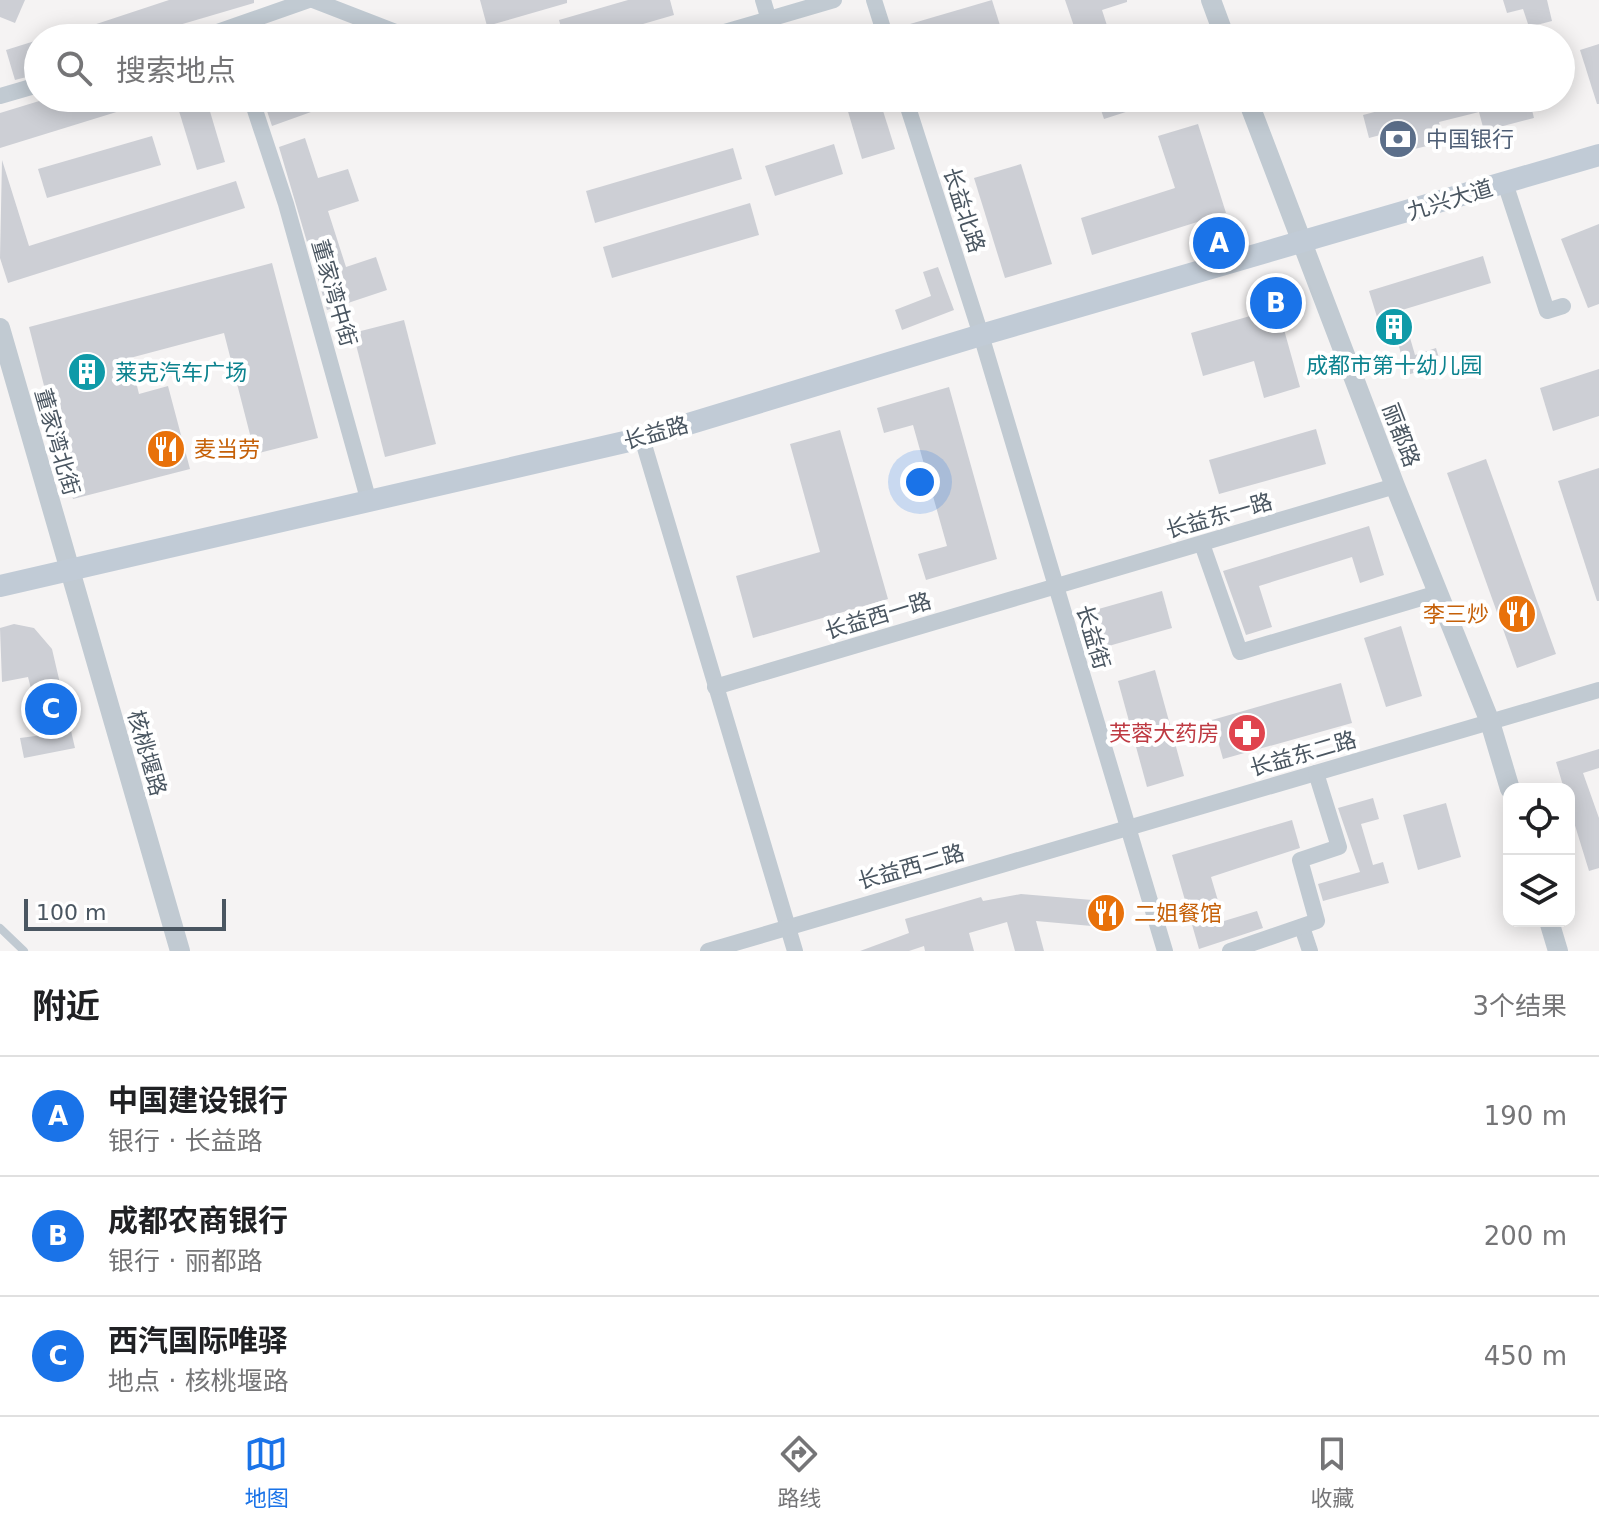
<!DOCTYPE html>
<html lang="zh">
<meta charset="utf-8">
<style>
body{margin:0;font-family:"DejaVu Sans","Noto Sans SC",sans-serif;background:#f6f6f6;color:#202124}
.controls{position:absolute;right:24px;bottom:24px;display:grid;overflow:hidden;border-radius:16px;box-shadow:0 4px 20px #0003}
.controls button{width:72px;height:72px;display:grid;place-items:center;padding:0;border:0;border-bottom:2px solid #e0e0e0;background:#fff;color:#202124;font:40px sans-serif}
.scale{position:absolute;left:24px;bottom:20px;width:202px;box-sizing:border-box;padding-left:8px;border:4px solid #4a5661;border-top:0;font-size:22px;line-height:28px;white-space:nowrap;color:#4a5661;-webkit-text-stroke:6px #fff;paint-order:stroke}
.you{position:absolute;left:920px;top:482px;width:28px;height:28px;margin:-20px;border:6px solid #fff;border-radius:50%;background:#1a73e8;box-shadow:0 0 0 12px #1a73e833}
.badge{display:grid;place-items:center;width:52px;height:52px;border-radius:50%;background:#1a73e8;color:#fff;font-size:26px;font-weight:700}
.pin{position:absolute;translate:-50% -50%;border:4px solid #fff;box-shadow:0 2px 8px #0006}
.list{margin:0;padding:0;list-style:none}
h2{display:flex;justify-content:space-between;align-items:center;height:104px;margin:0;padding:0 32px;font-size:34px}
h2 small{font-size:26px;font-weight:400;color:#757577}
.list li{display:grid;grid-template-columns:52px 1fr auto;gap:24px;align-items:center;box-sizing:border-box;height:120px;padding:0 32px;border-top:2px solid #e0e0e0}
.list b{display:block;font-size:30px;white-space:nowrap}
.list p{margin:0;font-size:26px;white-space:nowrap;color:#757577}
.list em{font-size:26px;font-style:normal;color:#757577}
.icon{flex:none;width:44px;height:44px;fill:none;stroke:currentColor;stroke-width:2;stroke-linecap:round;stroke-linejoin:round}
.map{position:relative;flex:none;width:1599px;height:951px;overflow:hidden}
.search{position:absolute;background:#fff;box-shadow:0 4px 20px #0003;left:24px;right:24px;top:24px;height:88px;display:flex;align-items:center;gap:20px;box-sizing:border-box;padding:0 28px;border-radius:44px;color:#757577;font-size:30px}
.sheet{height:464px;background:#fff}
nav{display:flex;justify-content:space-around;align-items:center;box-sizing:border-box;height:112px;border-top:2px solid #e0e0e0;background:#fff;font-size:22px;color:#757577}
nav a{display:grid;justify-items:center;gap:4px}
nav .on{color:#1a73e8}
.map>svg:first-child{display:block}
</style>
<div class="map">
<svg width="1599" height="951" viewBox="0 0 1599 951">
<rect width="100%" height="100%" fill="#f5f3f3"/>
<!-- building -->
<g fill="#cdcfd5">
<path d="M0,0H25L15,23L0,17Z"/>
<path d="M169,0H254V3L169,28L171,35L163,38H54Z"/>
<path d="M480,0H567V3L487,26Z"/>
<path d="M628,0H670L674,15L595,38H564L559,20Z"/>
<path d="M992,0L1004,38H914L910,24Z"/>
<path d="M1065,0H1127V2L1102,10L1111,38H1078Z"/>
<path d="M1503,0H1547L1552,21L1529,27L1523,9L1507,13Z"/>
<path d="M38,40V74L15,80L6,50Z"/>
<path d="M1599,44V104H1597L1580,50Z"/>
<path d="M49,98H152V101L0,148V113Z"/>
<path d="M175,98H206L225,162L197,170Z"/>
<path d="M350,98L272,126L263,99L266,98Z"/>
<path d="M844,98H879L895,149L862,159Z"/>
<path d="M1097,98H1163V100L1104,119Z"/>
<path d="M1379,98H1529L1534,118L1484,131L1479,112L1439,122L1444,142L1393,154L1388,133L1369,138L1363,115L1382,110Z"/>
<path d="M1198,124L1226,213L1092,255L1081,218L1175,188L1158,136Z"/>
<path d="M152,136L161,165L47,198L38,169Z"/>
<path d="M305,138L318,178L348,169L359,201L328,211L346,267L376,257L387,290L327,310L279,147Z"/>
<path d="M834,144L843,174L775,196L765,166Z"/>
<path d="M733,148L742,179L595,223L586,191Z"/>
<path d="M2,160L29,246L236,181L245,208L8,283L0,258Z"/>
<path d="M1021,164L1052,264L1005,278L974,178Z"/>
<path d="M750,203L759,235L612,278L603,247Z"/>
<path d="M1599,224V304L1588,308L1561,239Z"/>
<path d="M1483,256L1491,283L1402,310L1415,355L1436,348L1441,365L1407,375L1398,343L1386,346L1369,291Z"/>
<path d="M272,263L318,438L255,454L224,333L130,358L139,394L168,386L190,469L73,499L29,327Z"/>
<path d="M938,267L954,310L902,330L895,310L931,296L923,272Z"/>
<path d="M1278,308L1300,387L1264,398L1254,361L1203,376L1191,333Z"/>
<path d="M404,320L436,444L385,457L353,333Z"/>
<path d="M1599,369V416L1553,431L1540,388Z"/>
<path d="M949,387L997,559L926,580L918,554L947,546L913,425L884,433L877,408Z"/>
<path d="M1316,429L1326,464L1219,494L1209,460Z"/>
<path d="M840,430L888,599L753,638L736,576L820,552L790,444Z"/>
<path d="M1486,459L1556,654L1517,668L1447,473Z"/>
<path d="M1599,468V601H1597L1558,481Z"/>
<path d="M1369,526L1384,575L1360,583L1352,557L1259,586L1272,627L1246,635L1223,571Z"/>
<path d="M1162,591L1172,628L1105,647L1095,610Z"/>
<path d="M14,624L34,628L52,649L75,748L24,758L20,738L43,735L28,677L2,682L0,628Z"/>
<path d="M1401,626L1422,696L1386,707L1364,638Z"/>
<path d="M1155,670L1184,776L1147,787L1118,681Z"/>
<path d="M1341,683L1352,723L1223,759L1212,720Z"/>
<path d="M1599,749V768L1583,773L1599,818V868L1589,871L1569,806V789H1564L1556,762Z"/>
<path d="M1373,798L1379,819L1361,824L1373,865L1383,862L1389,883L1323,901L1318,884L1360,872L1338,808Z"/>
<path d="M1446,803L1461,857L1418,870L1403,815Z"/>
<path d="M1292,820L1300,848L1211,877L1224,921L1257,911L1263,928L1199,949L1172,855Z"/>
<path d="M1021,894L1116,902L1114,928L1036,921L1044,951H1015L1007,922L969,933L974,951H925L924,946L909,951H860L909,933L905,919L981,897L983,901Z"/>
</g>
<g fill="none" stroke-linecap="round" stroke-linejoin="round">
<!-- service -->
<path stroke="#c1cad2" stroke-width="8" d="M0,928L24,951"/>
<!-- minor -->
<g stroke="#c1cad2" stroke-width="16">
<path d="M313,0L411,38"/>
<path d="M763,0L769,20"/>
<path d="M874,0L886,38"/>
<path d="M200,38L309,0"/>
<path d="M704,38L834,0"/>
<path d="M0,96L38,85"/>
<path d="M251,98L286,204L369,502"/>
<path d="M905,98L981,335L1165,951"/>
<path d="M1505,183L1547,311L1563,306"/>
<path d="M642,438L795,951"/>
<path d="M1202,544L1240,652L1438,593"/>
<path d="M715,687L1395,486"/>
<path d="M1302,927L1310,951"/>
<path d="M708,951L1599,690"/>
<path d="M1230,951L1317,921L1300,860L1339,847L1316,773"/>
</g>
<!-- tertiary -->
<g stroke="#c1cad2" stroke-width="20">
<path d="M1211,0L1225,38"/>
<path d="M1247,98L1395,486L1490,722L1510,789"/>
<path d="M0,328L180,951"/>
<path d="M1549,921L1558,951"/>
</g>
<!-- secondary -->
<path stroke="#c1cbd6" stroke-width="22" d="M0,586L642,438L981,335L1599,155"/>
</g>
<!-- icons -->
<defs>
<symbol id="bank-disc" viewBox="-11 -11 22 22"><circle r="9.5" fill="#5c6f8a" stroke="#fff"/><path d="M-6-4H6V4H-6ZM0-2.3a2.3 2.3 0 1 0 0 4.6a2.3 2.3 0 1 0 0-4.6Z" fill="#fff"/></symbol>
<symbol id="building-disc" viewBox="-11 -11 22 22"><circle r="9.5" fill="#0f9aa8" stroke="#fff"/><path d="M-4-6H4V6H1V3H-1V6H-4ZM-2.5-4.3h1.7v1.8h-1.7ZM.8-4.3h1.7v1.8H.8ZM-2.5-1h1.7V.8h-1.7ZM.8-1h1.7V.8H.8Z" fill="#fff"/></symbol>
<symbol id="restaurant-disc" viewBox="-11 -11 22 22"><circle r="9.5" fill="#e8710a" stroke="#fff"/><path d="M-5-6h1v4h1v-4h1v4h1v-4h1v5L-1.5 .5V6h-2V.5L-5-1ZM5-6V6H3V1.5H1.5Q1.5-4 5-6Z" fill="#fff"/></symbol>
<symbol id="pharmacy-disc" viewBox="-11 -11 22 22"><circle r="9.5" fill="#e0444e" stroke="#fff"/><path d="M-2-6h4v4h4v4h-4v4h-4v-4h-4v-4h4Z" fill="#fff"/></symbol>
</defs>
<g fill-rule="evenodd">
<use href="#bank-disc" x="1376" y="117" width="44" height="44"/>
<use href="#building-disc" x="1372" y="305" width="44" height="44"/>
<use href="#building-disc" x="65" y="350" width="44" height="44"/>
<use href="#restaurant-disc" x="144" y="427" width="44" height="44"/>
<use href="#restaurant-disc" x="1495" y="592" width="44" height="44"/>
<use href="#pharmacy-disc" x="1225" y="711" width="44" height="44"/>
<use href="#restaurant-disc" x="1084" y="891" width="44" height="44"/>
</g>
<g text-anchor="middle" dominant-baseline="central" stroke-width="8" stroke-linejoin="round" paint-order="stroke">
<!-- service labels -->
<g font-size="22" fill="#4e5e75" stroke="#fff" text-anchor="start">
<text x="1426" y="139">中国银行</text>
</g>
<!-- street labels -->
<g font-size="22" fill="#4a5661" stroke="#fff">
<text transform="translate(1450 200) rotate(-17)">九兴大道</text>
<text transform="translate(964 210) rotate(72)">长益北路</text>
<text transform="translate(334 293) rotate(74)">董家湾中街</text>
<text transform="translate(656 433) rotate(-16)">长益路</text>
<text transform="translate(1401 435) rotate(69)">丽都路</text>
<text transform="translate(57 442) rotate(74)">董家湾北街</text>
<text transform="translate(1219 516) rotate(-16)">长益东一路</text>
<text transform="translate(878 616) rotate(-17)">长益西一路</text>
<text transform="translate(1093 637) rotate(73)">长益街</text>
<text transform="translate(147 753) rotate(74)">核桃堰路</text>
<text transform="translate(1303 754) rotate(-16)">长益东二路</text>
<text transform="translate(911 867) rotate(-16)">长益西二路</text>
</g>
<!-- culture labels -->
<g font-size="22" fill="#0d838f" stroke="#fff">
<text x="1394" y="365">成都市第十幼儿园</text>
<text x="115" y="372" text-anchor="start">莱克汽车广场</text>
</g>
<!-- food labels -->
<g font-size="22" fill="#c56008" stroke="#fff" text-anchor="start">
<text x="194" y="449">麦当劳</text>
<text x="1489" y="614" text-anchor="end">李三炒</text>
<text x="1134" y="913">二姐餐馆</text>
</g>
<!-- health labels -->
<g font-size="22" fill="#be3a42" stroke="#fff" text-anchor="end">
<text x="1219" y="733">芙蓉大药房</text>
</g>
</g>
</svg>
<div class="controls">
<button><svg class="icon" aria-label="locate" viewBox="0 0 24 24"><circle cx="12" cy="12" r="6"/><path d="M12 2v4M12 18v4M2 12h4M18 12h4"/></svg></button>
<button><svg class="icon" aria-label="layers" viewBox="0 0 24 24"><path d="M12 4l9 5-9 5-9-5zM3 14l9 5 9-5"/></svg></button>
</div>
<div class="scale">100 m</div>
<div class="you"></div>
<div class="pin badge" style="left:1219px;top:243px">A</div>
<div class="pin badge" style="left:1276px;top:303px">B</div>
<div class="pin badge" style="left:51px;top:709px">C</div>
<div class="search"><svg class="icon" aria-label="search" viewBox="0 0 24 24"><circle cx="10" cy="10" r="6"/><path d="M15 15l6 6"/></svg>搜索地点</div>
</div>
<section class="sheet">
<h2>附近<small>3个结果</small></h2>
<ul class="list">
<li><span class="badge">A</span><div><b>中国建设银行</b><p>银行 · 长益路</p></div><em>190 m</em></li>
<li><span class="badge">B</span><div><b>成都农商银行</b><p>银行 · 丽都路</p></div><em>200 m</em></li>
<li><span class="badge">C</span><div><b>西汽国际唯驿</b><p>地点 · 核桃堰路</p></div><em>450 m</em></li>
</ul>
</section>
<nav>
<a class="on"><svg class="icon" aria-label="map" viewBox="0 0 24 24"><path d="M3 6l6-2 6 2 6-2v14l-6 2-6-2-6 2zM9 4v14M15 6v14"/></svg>地图</a>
<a><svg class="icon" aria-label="directions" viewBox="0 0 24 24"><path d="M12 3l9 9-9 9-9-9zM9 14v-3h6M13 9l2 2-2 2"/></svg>路线</a>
<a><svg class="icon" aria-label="saved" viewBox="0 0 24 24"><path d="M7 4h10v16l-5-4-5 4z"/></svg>收藏</a>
</nav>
